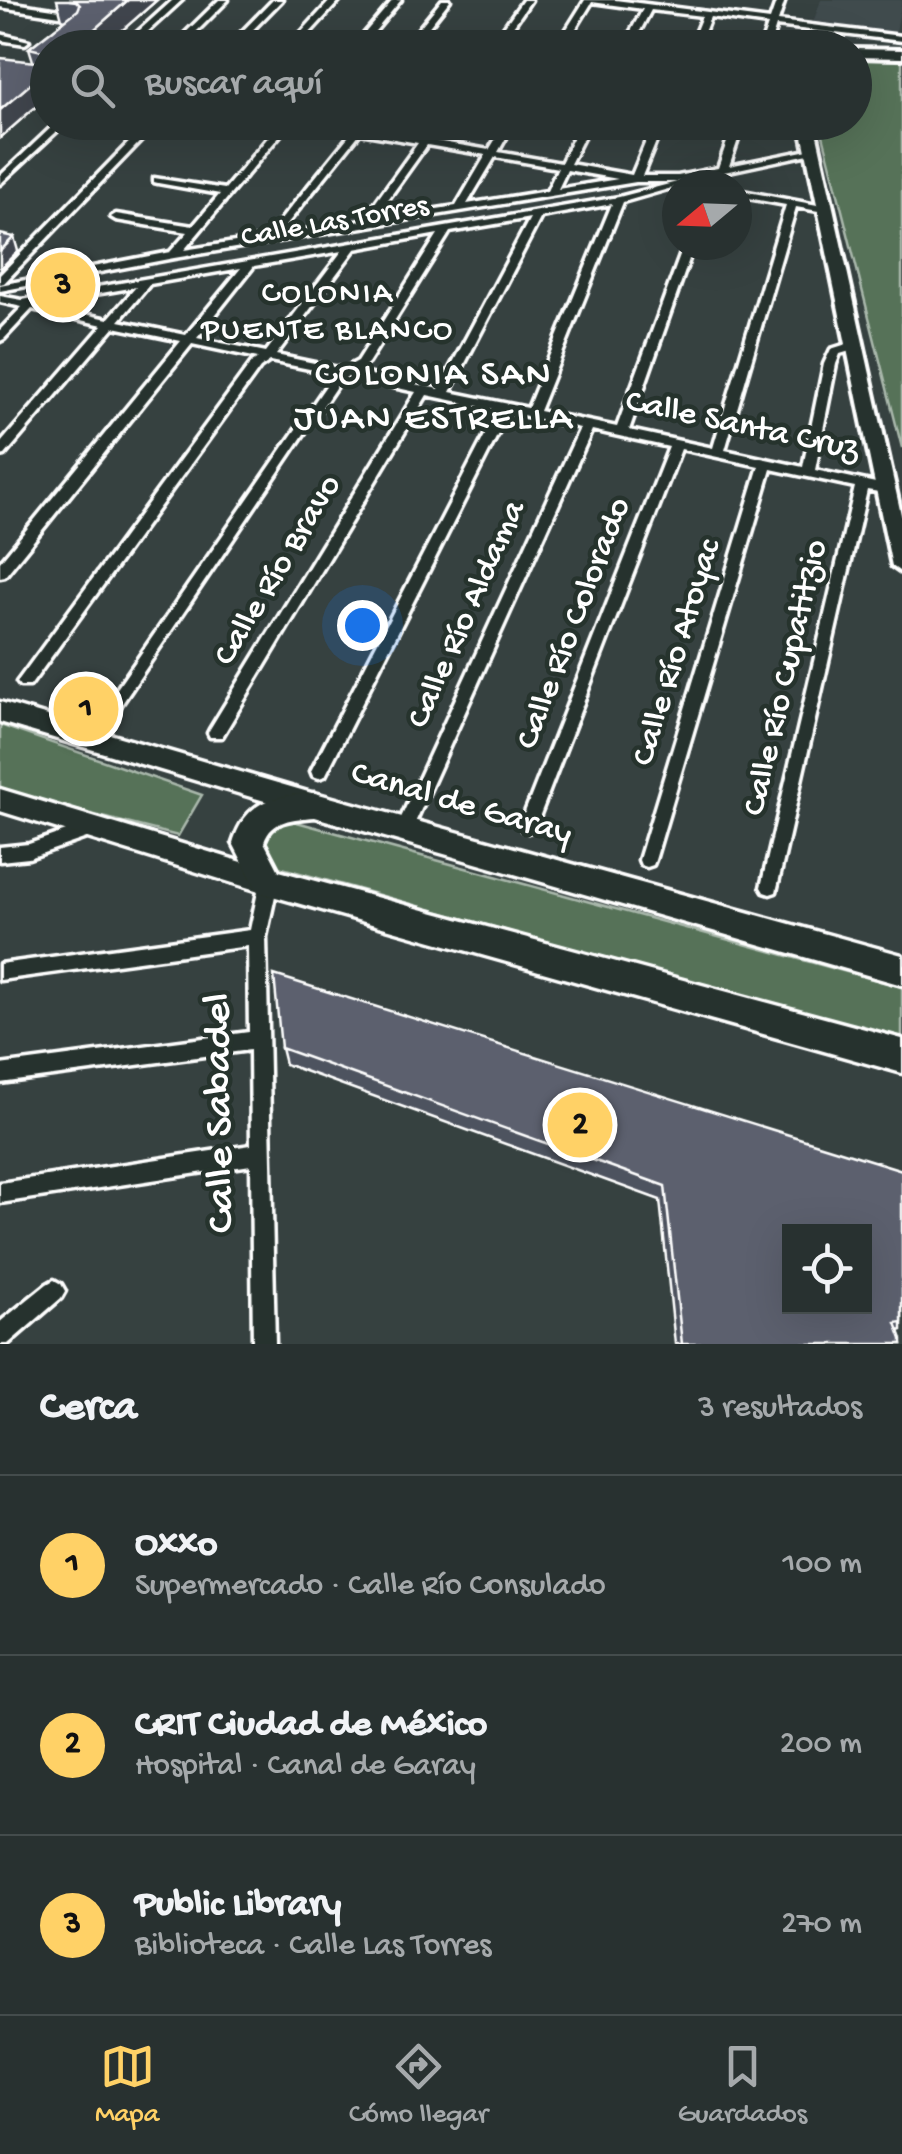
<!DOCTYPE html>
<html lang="es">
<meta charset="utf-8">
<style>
body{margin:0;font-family:"Gochi Hand",sans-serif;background:#303938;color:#f1f3f6}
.controls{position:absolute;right:30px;bottom:30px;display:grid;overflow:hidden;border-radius:0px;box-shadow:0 10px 40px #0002}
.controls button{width:90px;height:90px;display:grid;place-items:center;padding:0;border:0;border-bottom:2px solid #444c4c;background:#283130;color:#f1f3f6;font:50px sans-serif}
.compass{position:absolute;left:662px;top:170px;width:90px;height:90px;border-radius:50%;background:#283130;box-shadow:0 10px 40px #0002;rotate:251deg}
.you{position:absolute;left:362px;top:625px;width:35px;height:35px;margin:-25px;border:8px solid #fff;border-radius:50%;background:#1a73e8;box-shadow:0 0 0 15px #1a73e833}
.badge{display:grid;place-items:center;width:65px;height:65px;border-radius:50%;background:#ffd166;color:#111;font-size:32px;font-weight:700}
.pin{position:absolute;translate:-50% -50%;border:5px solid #fff;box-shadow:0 2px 10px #0006}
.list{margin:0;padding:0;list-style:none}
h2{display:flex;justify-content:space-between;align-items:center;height:130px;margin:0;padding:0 40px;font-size:42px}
h2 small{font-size:32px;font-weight:400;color:#a5a9ab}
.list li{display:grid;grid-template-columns:65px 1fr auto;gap:30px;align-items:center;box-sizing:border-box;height:180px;padding:0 40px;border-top:2px solid #444c4c}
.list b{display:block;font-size:38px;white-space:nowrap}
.list p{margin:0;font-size:32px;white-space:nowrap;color:#a5a9ab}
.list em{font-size:32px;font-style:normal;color:#a5a9ab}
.icon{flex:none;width:55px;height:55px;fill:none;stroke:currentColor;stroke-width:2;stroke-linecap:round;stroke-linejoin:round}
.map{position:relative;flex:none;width:902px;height:1344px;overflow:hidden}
.search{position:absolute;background:#283130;box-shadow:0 10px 40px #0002;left:30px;right:30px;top:30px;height:110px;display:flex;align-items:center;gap:25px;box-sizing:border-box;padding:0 35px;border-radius:55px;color:#a5a9ab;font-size:38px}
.sheet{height:670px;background:#283130}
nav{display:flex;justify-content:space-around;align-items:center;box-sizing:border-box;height:140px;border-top:2px solid #444c4c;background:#283130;font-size:28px;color:#a5a9ab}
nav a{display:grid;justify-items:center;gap:5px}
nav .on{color:#ffd166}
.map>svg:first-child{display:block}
</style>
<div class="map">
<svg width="902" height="1344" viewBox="0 0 902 1344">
<rect width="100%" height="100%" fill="#364140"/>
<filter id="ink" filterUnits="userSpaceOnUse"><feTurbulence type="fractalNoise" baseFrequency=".01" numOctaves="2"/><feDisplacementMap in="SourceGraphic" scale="20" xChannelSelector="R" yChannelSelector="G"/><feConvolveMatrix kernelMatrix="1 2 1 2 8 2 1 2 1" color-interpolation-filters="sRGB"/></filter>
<g filter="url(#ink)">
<!-- built -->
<path fill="#414b4e" d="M821,0H902L895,36L812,26Z"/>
<!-- green -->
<g fill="#567259" stroke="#aab8ac" stroke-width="2.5">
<path d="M855,59L902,61V448L820,123L854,122Z"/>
<path d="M0,725L202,795L178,836L0,791Z"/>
<path d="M293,821L902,987V1041L268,864L262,850L263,831L275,822Z"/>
</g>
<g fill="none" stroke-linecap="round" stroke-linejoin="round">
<defs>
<g id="street">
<path d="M173,0H182L130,48H120Z"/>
<path d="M219,0H228L180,48H170Z"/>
<path d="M273,0H282L235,48H226Z"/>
<path d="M331,0H340L296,48H287Z"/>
<path d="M393,0H401L361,48H352Z"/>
<path d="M442,0H450L412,48H403Z"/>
<path d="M523,0H531L498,48H489Z"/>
<path d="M585,0H615L770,20L777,0H785L778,21L901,36L902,41L776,26L769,48H760L768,25L710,17L698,48H689L702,16L651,10L631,48H622L643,9L592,2L564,48H555Z"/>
<path d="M0,1L60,10L64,13L60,16L0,7Z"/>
<path d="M0,34L29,41L25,44L0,40Z"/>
<path d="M57,122H67L0,184V176Z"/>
<path d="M149,122H159L4,283L0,284V275Z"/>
<path d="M281,122H291L184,250L267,237L352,132L309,122H332L422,138L433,122H442L430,140L489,150L506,122H515L498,152L561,163L581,122H591L570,164L632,175L654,122H664L642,176H678L718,168L734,122H744L729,166L813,149L818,152L677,182L682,185L623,202L539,411L617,427L684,245H694L629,430L713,448L786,205L737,196V190L828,207L829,209L824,212L796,207L725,450L803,467L824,364L831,349L853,342L857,343V349L840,354L836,364L815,470L885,485L892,489L885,493L867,490L776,892L770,894L764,892L761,887L855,487L771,469L655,860L653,865L647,867L641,865L639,860L759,466L681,449L536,825L534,830L528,832L522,830L520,825L669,447L592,430L409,836L403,838L397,836L395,831L580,428L509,412L325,776L319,778L313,776L311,771L498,410L427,395L222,737H210L208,733L210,729L416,392L347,377L339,382L115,714H105L102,710L105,706L334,374L270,361L260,368L30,686H20L17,682L20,678L252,362L258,358L192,344L5,576L0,577V562L181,341L114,327L5,455L0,456V444L103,325L32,309L4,339L0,341V330L22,307L0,302V296L22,300L619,197L677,182H636L174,258L0,291V285L170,252L188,232L116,220L111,217L116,214L193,226L220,194L158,183L154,182V178L225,189ZM360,133L418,143L362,221L279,234ZM427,145L486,155L456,206L374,219ZM495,157L558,168L547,191L467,204ZM567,170L618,179L558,189ZM612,204L528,408L450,392L541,217ZM530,218L439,389L356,372L368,363L450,232ZM438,234L358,361L343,369L276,355L355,249ZM342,251L266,352L197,338L254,266ZM241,268L186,335L119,321L150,284ZM136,287L108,319L37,304Z"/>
<path d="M92,822L98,824L100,829L98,834L29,858L0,861V847L29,844Z"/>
<path d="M269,875L275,877L278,882L266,937L275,1344H253L251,1165L0,1203V1183L251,1145L250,1050L0,1083V1065L249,1032L248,946L0,980V964L250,930L260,882L263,877Z"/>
<path d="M54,1280L61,1284L65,1291L61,1298L8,1344H0V1322L47,1284Z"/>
</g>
<g id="secondary">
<path d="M854,49L902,50V58L854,57Z"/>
<path d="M800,122H814L902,519V573L892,566Z"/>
</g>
<g id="primary">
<path d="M0,702L315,794L325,797L329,805L325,813L315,816L0,722Z"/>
<path d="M0,789L269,870L279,873L283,882L279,891L269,894L0,811Z"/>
</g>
<path id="highway" d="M315,793L902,955V985L315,817C293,819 272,819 264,842L279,871L902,1039V1073L258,892L233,843C247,799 273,796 315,793Z"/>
</defs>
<!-- street casing -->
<use href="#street" stroke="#fff" stroke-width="7"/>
<!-- secondary casing -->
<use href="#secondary" stroke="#fff" stroke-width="8"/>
<!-- primary casing -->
<use href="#primary" stroke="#fff" stroke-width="7"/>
<!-- highway casing -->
<use href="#highway" stroke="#fff" stroke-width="7"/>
<!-- street -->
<use href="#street" fill="#26332d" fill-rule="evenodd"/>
<!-- secondary -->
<use href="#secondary" fill="#26332d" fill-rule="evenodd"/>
<!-- primary -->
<use href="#primary" fill="#26332d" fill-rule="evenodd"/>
<!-- highway -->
<use href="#highway" fill="#26332d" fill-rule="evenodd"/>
</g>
<!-- wall -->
<g fill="#4e535f" stroke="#fff" stroke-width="2.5">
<path d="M57,0H157L102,48H48V96L0,138L33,61L29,48L65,20L62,19Z"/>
<path d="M281,1048L902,1170V1330L899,1331L902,1344H675L660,1200L285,1064Z"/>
</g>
<!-- shaded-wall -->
<g fill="#40444d" stroke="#fff" stroke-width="2.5">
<path d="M128,0H157L102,48H73Z"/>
<path d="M48,69V96L0,138V110Z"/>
<path d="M14,237L18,251L0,269V251Z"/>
</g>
<!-- building -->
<g fill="#5b616e" stroke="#fff" stroke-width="2.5" fill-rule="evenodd">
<path d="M69,0H128L73,48H48V69L0,110V58L45,63L46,52L29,48L78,10L80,5L76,1Z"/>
<path d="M0,234L14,237L0,251Z"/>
<path d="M274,975L902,1170V1322L896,1323L902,1339V1344H682L665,1186L281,1048ZM790,1232H864V1306H790Z"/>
</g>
</g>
<g text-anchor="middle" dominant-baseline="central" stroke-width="9" stroke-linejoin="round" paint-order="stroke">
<!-- far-street labels -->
<g font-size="30" fill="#fff" stroke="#26332d">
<text transform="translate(335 223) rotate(-10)">Calle Las Torres</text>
</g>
<!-- far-neighbourhood labels -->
<g font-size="32" letter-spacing="2.5" fill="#fff" stroke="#26332d">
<text x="328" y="295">COLONIA<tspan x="328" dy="37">PUENTE BLANCO</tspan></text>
</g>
<!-- street labels -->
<g font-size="35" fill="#fff" stroke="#26332d">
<text transform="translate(742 427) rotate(12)">Calle Santa Cruz</text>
<text transform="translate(279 571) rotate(-59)">Calle Río Bravo</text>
<text transform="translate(468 615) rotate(-66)">Calle Río Aldama</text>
<text transform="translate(575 624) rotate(-69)">Calle Río Colorado</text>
<text transform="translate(678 653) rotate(-73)">Calle Río Atoyac</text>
<text transform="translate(787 678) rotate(-77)">Calle Río Cupatitzio</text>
<text transform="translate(461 805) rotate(16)">Canal de Garay</text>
</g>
<!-- neighbourhood labels -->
<g font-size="38" letter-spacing="2.5" fill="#fff" stroke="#26332d">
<text x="434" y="376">COLONIA SAN<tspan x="434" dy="44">JUAN ESTRELLA</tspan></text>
</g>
<!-- near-street labels -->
<g font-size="42" fill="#fff" stroke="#26332d">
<text transform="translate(222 1113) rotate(-91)">Calle Sabadel</text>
</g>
</g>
</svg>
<div class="controls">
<button><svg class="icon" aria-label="locate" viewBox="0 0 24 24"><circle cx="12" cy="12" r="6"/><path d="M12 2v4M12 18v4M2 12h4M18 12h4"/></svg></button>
</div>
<svg class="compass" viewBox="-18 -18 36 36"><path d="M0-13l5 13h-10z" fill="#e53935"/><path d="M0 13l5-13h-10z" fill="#a5a9ab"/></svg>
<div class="you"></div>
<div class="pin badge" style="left:86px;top:709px">1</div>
<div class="pin badge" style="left:580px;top:1125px">2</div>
<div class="pin badge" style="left:63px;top:285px">3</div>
<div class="search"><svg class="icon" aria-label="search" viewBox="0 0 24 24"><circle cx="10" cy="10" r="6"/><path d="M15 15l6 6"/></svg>Buscar aquí</div>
</div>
<section class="sheet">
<h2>Cerca<small>3 resultados</small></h2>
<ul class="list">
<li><span class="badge">1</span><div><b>Oxxo</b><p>Supermercado · Calle Río Consulado</p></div><em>100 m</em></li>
<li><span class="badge">2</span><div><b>CRIT Ciudad de México</b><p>Hospital · Canal de Garay</p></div><em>200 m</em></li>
<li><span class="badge">3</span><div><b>Public Library</b><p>Biblioteca · Calle Las Torres</p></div><em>270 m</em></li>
</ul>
</section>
<nav>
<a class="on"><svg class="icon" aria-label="map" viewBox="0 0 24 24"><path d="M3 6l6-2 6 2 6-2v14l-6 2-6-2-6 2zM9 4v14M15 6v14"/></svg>Mapa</a>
<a><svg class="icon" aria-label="directions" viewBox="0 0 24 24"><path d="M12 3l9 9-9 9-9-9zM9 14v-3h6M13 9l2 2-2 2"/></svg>Cómo llegar</a>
<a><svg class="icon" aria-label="saved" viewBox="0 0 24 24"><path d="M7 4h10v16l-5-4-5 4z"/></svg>Guardados</a>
</nav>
